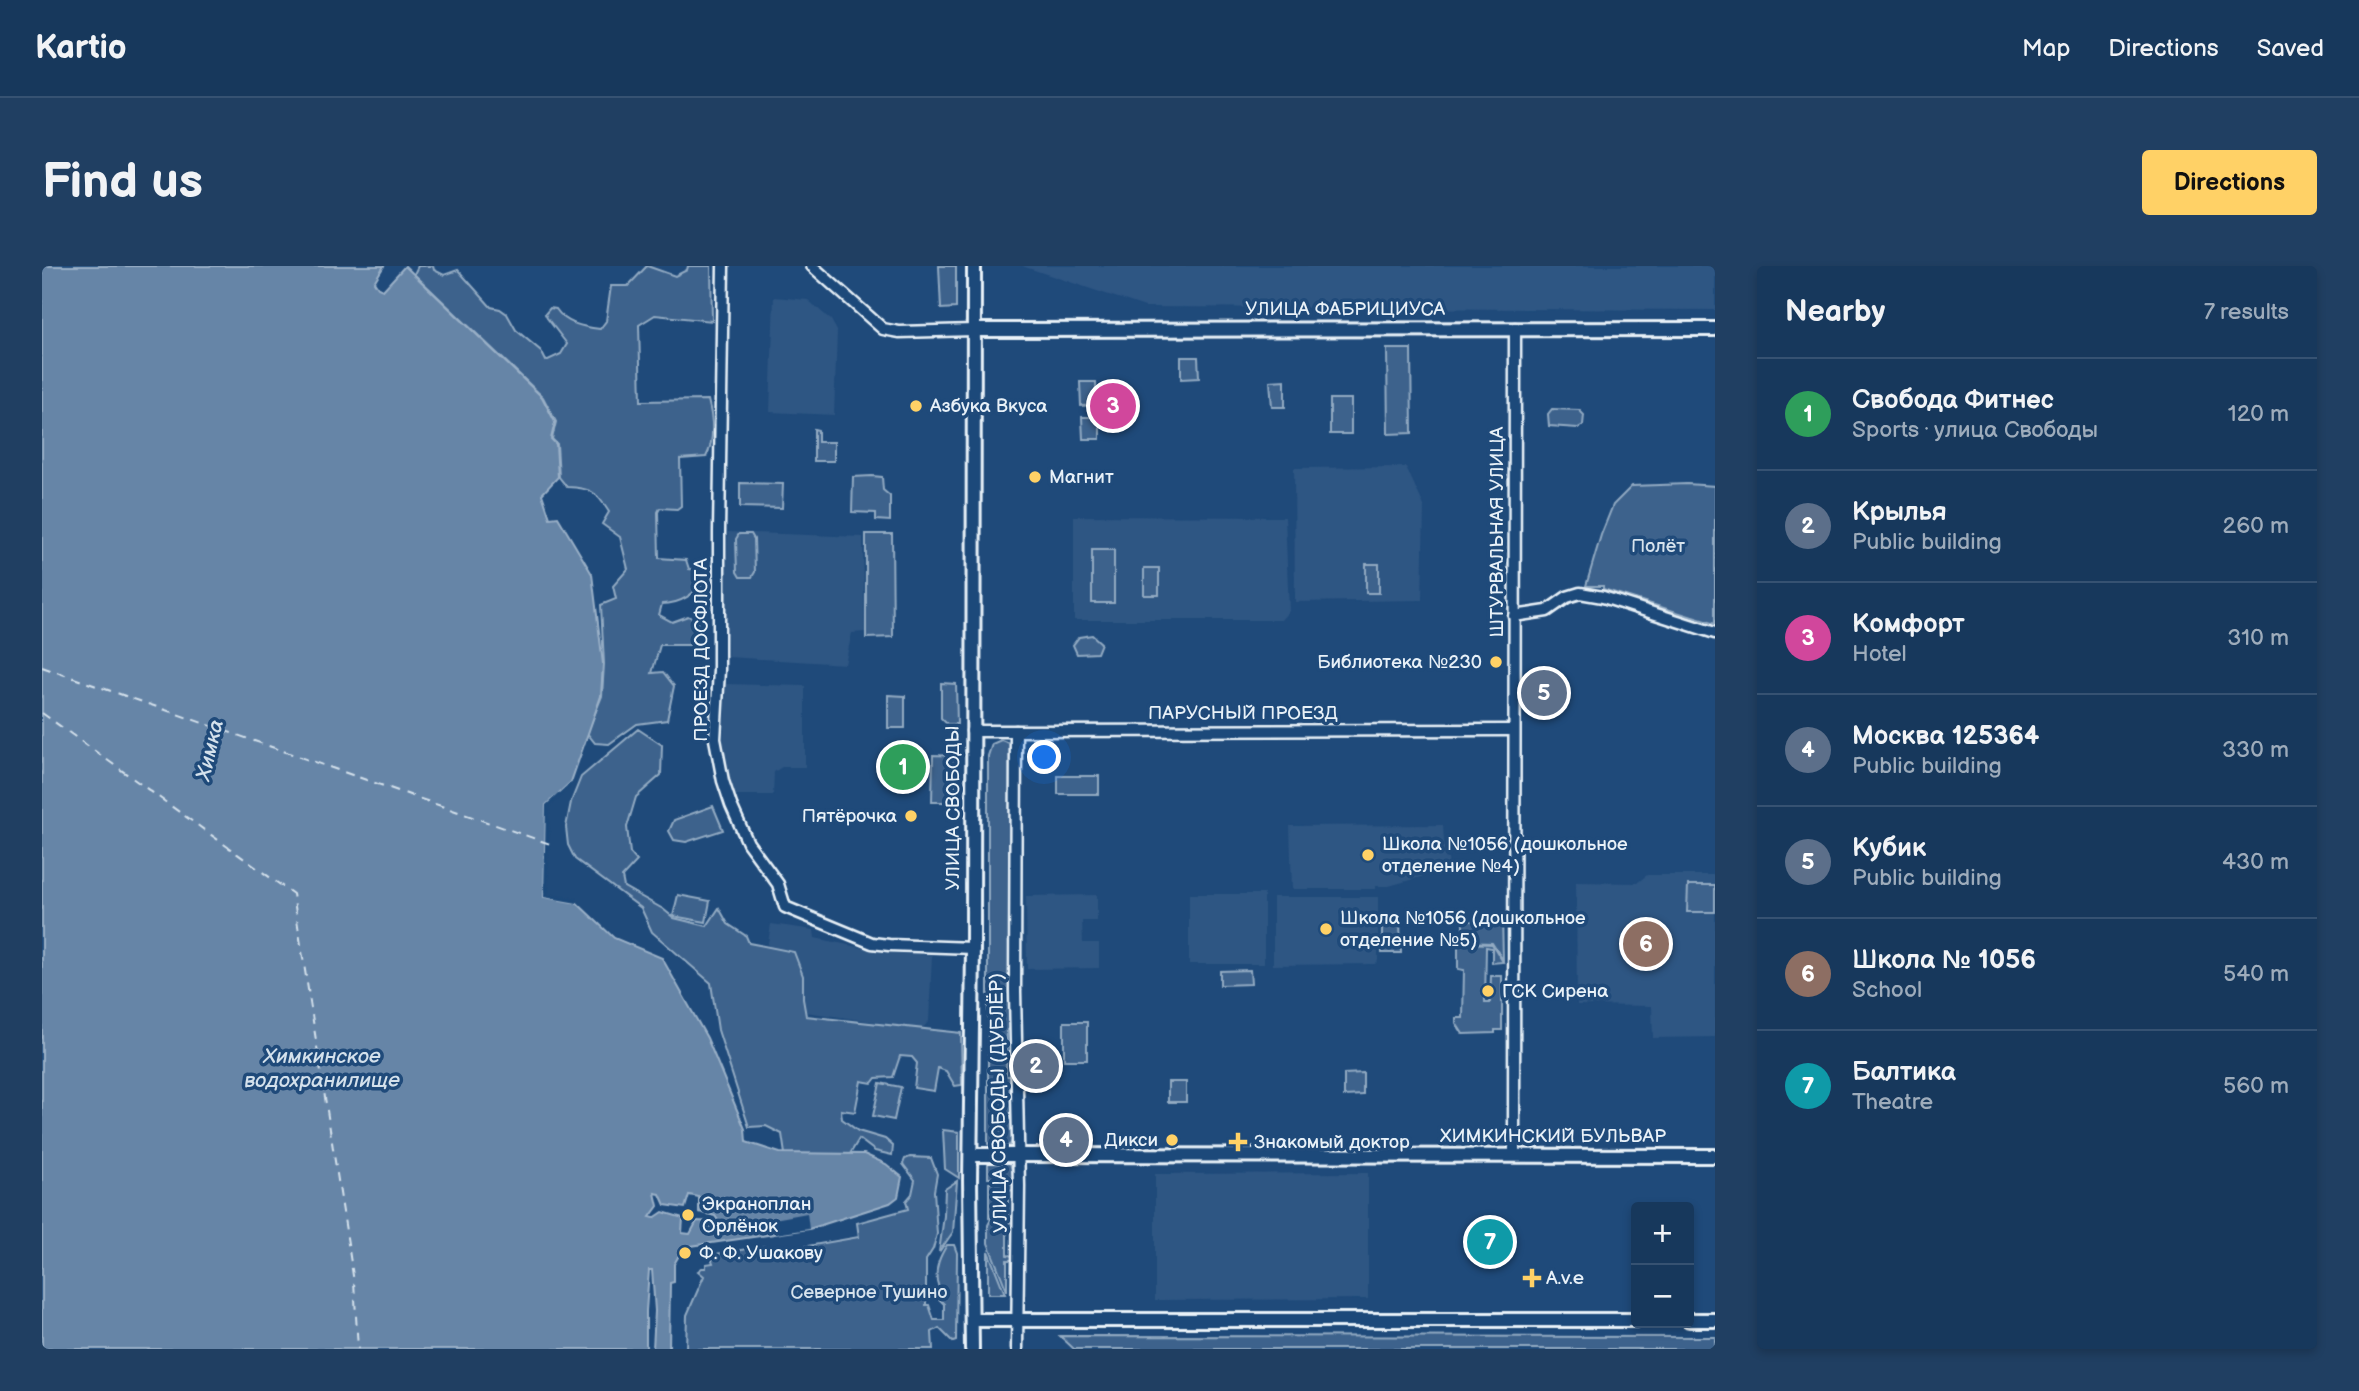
<!DOCTYPE html>
<meta charset="utf-8">
<style>
body{margin:0;font-family:"Balsamiq Sans",sans-serif;background:#203f62;color:#f1f3f6}
.controls{position:absolute;right:21px;bottom:21px;display:grid;overflow:hidden;border-radius:7px;box-shadow:0 4px 10px #0003}
.controls button{width:63px;height:63px;display:grid;place-items:center;padding:0;border:0;border-bottom:2px solid #365272;background:#17385c;color:#f1f3f6;font:35px sans-serif}
.you{position:absolute;left:1003px;top:492px;width:24px;height:24px;margin:-18px;border:5px solid #fff;border-radius:50%;background:#1a73e8;box-shadow:0 0 0 10px #1a73e833}
.badge{display:grid;place-items:center;width:46px;height:46px;border-radius:50%;background:#ffd166;color:#fff;font-size:23px;font-weight:700}
.pin{position:absolute;translate:-50% -50%;border:4px solid #fff;box-shadow:0 2px 7px #0006}
.list{margin:0;padding:0;list-style:none}
h2{display:flex;justify-content:space-between;align-items:center;height:91px;margin:0;padding:0 28px;font-size:30px}
h2 small{font-size:23px;font-weight:400;color:#9eacbb}
.list li{display:grid;grid-template-columns:46px 1fr auto;gap:21px;align-items:center;box-sizing:border-box;height:112px;padding:0 28px;border-top:2px solid #365272}
.list b{display:block;font-size:26px;white-space:nowrap}
.list p{margin:0;font-size:23px;white-space:nowrap;color:#9eacbb}
.list em{font-size:23px;font-style:normal;color:#9eacbb}
.map{position:relative;flex:none;width:1673px;height:1083px;overflow:hidden;border-radius:7px}
header{display:flex;align-items:center;gap:42px;box-sizing:border-box;height:98px;padding:0 35px;background:#17385c;border-bottom:2px solid #365272}
header strong{font-size:33px}
nav{display:flex;gap:38px;margin-inline-start:auto;font-size:24px}
.intro{display:flex;align-items:center;justify-content:space-between;box-sizing:border-box;height:168px;padding:0 42px}
h1{margin:0;font-size:49px}
.button{padding:18px 32px;border-radius:7px;background:#ffd166;color:#111;font-size:24px;font-weight:700}
main{display:flex;gap:42px;padding:0 42px}
aside{flex:1;background:#17385c;border-radius:7px;box-shadow:0 4px 10px #0003}
.map>svg:first-child{display:block}
</style>
<header>
<strong>Kartio</strong>
<nav><a>Map</a><a>Directions</a><a>Saved</a></nav>
</header>
<div class="intro"><h1>Find us</h1><a class="button">Directions</a></div>
<main>
<div class="map">
<svg width="1673" height="1083" viewBox="0 0 1673 1083">
<rect width="100%" height="100%" fill="#1f4a7a"/>
<filter id="ink" filterUnits="userSpaceOnUse"><feTurbulence type="fractalNoise" baseFrequency=".0143" numOctaves="2"/><feDisplacementMap in="SourceGraphic" scale="14" xChannelSelector="R" yChannelSelector="G"/><feConvolveMatrix kernelMatrix="1 2 1 2 8 2 1 2 1" color-interpolation-filters="sRGB"/></filter>
<g filter="url(#ink)">
<!-- built -->
<g fill="#2e5683">
<path d="M980,0H1673V44L1103,41Z"/>
<path d="M732,31L766,34L789,54L795,65L792,149L728,146Z"/>
<path d="M1364,201L1382,240L1380,334L1253,336L1252,202Z"/>
<path d="M1032,250L1243,251L1247,345L1239,354H1032Z"/>
<path d="M686,266L821,271L823,366L810,367L803,398L686,391L684,335Z"/>
<path d="M684,418L763,420V501H740L732,506L731,529H689L681,476Z"/>
<path d="M1401,559L1403,592L1406,593L1407,603L1347,620H1334V623H1250L1248,560Z"/>
<path d="M1605,609H1673V771L1611,772L1610,740L1535,739L1534,616L1595,617Z"/>
<rect x="1147" y="628" width="75" height="70"/>
<path d="M1055,629V655H1040L1041,677H1057V702L985,703L984,630Z"/>
<path d="M1336,631V695L1333,698L1231,699V631Z"/>
<path d="M729,658L772,664L773,672L835,685L890,689L887,755L880,763L716,739Z"/>
<path d="M1326,907V1033L1113,1034V908Z"/>
</g>
<!-- green -->
<g fill="#3c628c" stroke="#92aac2" stroke-width="2">
<path d="M376,0H391L392,4L402,9L416,4L449,41L458,43L465,48L474,64L499,85L504,95L519,88L525,78L505,52L503,48L508,42L514,43C524,58 541,61 558,63L564,55L569,20H586L605,0L633,10L645,4L646,0H669L670,55L613,49L597,59L599,135L666,134C671,153 673,174 664,191L638,193L639,240L635,243L618,242L616,246L617,292L644,294L647,303L660,304L665,313C652,328 639,338 620,338L617,349L630,356L646,350L655,355L656,364L648,379H618L610,407L621,406L632,420L625,454L595,458L567,478L553,477L545,467L560,430L562,398L559,339L574,333L571,320L586,303L578,271L560,258L567,246C554,225 549,222 525,221L517,211L515,178L510,173L514,156L501,131L372,8Z"/>
<path d="M897,0H914V42L899,43Z"/>
<path d="M1345,83H1369L1370,167L1346,168Z"/>
<path d="M1139,91H1156L1157,112L1139,113Z"/>
<path d="M1243,114V141H1230L1228,115Z"/>
<path d="M1038,116H1054L1055,139L1039,140Z"/>
<rect x="1288" y="133" width="21" height="35"/>
<path d="M1510,143L1537,144L1542,149L1541,159L1536,162L1507,160L1506,148Z"/>
<path d="M1040,151H1058V173H1041Z"/>
<path d="M772,163L776,164V176H792V195H772Z"/>
<path d="M830,210L840,211L841,224L848,230V255L834,254V247L810,246L811,211Z"/>
<path d="M698,217L741,218L740,242L698,241Z"/>
<path d="M1645,218L1673,220V358L1561,323V320H1544L1559,269L1571,239L1590,220Z"/>
<path d="M697,268H709L712,273L713,306L710,311H698L695,306L694,273Z"/>
<path d="M824,268H850L851,371L824,372Z"/>
<rect x="1050" y="284" width="22" height="53"/>
<rect x="1324" y="298" width="13" height="29"/>
<rect x="1102" y="302" width="15" height="27"/>
<path d="M1050,369L1059,377L1055,387L1035,388L1031,379L1037,371Z"/>
<path d="M899,417L914,418L915,458H905L899,452Z"/>
<path d="M846,429L863,430V462H846Z"/>
<path d="M596,463L620,479L619,509L594,531L585,561L588,587L595,595L580,611L582,621L621,643L632,652L665,660L677,642L686,658L704,670L707,677L752,686L761,710V733L764,750L919,767L920,819L913,820L904,805L896,802L892,825L872,822L875,797L870,791L858,790L851,811L834,812L830,817L819,815L813,846L799,844L800,853L816,865L843,873L851,880L850,889L833,885L817,873L808,888H743L740,868L724,860L707,861L676,764L669,717L610,666L599,642L533,593L526,579L524,561L529,536L539,511Z"/>
<path d="M959,474L970,478V763L965,764L964,810H969L970,875L968,879L953,881L946,878V490L950,478Z"/>
<path d="M891,489L914,490V536H890Z"/>
<rect x="1016" y="510" width="41" height="18"/>
<path d="M671,540L681,564L644,576L632,574L627,565L632,554Z"/>
<path d="M1646,619H1673V646H1645Z"/>
<path d="M636,629L668,635L664,656L631,650Z"/>
<path d="M1456,649H1460L1461,694L1450,677L1421,676V655H1456Z"/>
<path d="M1340,654H1358L1359,687H1340Z"/>
<path d="M1416,677L1450,678L1461,696L1450,697V682L1444,681L1443,737H1448L1449,710H1460V764H1453V767L1421,768L1414,757V752H1421L1422,704L1416,703Z"/>
<path d="M1208,704L1209,718L1178,719V705Z"/>
<rect x="1022" y="756" width="23" height="38"/>
<path d="M1321,807V829L1302,830V808Z"/>
<rect x="1126" y="816" width="18" height="20"/>
<path d="M838,817L859,821L852,854L831,850Z"/>
<path d="M901,864L917,866V912L903,903Z"/>
<path d="M868,891L889,892L895,908L892,925L895,968L891,983L884,994V1039H887L892,1054H902V1038L896,1032C898,1024 897,1022 895,1015C893,1001 898,990 905,979H912L915,987L914,1075L911,1076L897,1062L890,1066L891,1083H644L645,1049L662,1010L656,1005L660,1002H664V998L671,997L670,994L674,988L724,980L732,986L817,971L815,957L866,943L864,935L870,928L873,914L861,898L863,893Z"/>
<path d="M946,894H960L968,897L972,912H946Z"/>
<path d="M915,915L911,966L897,986L902,950L903,923Z"/>
<path d="M947,917H965L947,953Z"/>
<path d="M968,917H972V924L966,925V952L972,953V956L965,957V989L972,990V994H965V1025L946,977V959Z"/>
<path d="M946,985L963,1028H946Z"/>
<path d="M1018,1070L1673,1071V1083H1032Z"/>
</g>
<!-- water -->
<path fill="#6685a7" stroke="#9ab0c7" stroke-width="2" fill-rule="evenodd" d="M0,0H342L332,16L336,22L341,24L363,0L500,131L513,156L509,173L514,178L516,211L500,228L508,252L516,251L550,308L561,398L559,430L529,516L504,539L502,631L535,637L572,672L620,692L665,772L703,863L704,876L738,887L822,888L844,898L860,911L856,931L848,937L767,963L642,981L632,998V1016L628,1017L627,1083H611L613,1045L610,1004H607L604,1045V1083H0ZM613,927L618,928L623,939L643,942L647,929L657,931V946L673,950L677,956L655,955L648,968L640,967L641,952L621,946L612,952L608,951L616,940Z"/>
<!-- pier -->
<g fill="#1f4a7a">
<path d="M529,516V520L508,540L506,628L535,633V637L502,631L504,539Z"/>
<path d="M765,947L767,963L734,968L732,953Z"/>
</g>
<g fill="none" stroke-linecap="round" stroke-linejoin="round">
<!-- ferry -->
<g stroke="#d4e1ec" stroke-width="2" stroke-dasharray="9 7" stroke-linecap="butt">
<path d="M0,401L511,579"/>
<path d="M0,447L251,628L312,1016L316,1083"/>
</g>
<defs>
<g id="minor">
<path d="M681,0L677,266V404L673,473L681,515L689,539L706,577L736,618L743,641L830,677L847,679L931,682"/>
<path d="M770,0L841,63L857,66L932,64"/>
<path d="M1472,350L1505,345L1525,331L1538,327L1561,331L1673,367"/>
<path d="M930,465L1472,464"/>
<path d="M974,465L973,725L977,920L975,1083"/>
<path d="M1472,889L1473,62"/>
</g>
<g id="major">
<path d="M932,64L1673,63"/>
<path d="M929,889L1673,890"/>
<path d="M930,1054H1594"/>
<path d="M1647,1054H1673"/>
<path d="M930,1083L928,914L931,682L932,0"/>
</g>
</defs>
<!-- minor casing -->
<use href="#minor" stroke="#e8f1f8" stroke-width="15"/>
<!-- major casing -->
<use href="#major" stroke="#e8f1f8" stroke-width="18"/>
<!-- minor -->
<use href="#minor" stroke="#1f4a7a" stroke-width="10"/>
<!-- major -->
<use href="#major" stroke="#1f4a7a" stroke-width="12"/>
</g>
</g>
<!-- markers -->
<g fill="#ffd166" stroke="#1f4a7a" stroke-width="2.5">
<circle cx="874" cy="140" r="7"/>
<circle cx="993" cy="211" r="7"/>
<circle cx="1454" cy="396" r="7"/>
<circle cx="869" cy="550" r="7"/>
<circle cx="1326" cy="589" r="7"/>
<circle cx="1284" cy="663" r="7"/>
<circle cx="1446" cy="725" r="7"/>
<circle cx="1130" cy="874" r="7"/>
<path d="M1192.5 865.5h7v7h7v7h-7v7h-7v-7h-7v-7h7z"/>
<circle cx="646" cy="949" r="7"/>
<circle cx="643" cy="987" r="7"/>
<path d="M1486.5 1001.5h7v7h7v7h-7v7h-7v-7h-7v-7h7z"/>
</g>
<g text-anchor="middle" dominant-baseline="central" stroke-width="7" stroke-linejoin="round" paint-order="stroke">
<!-- street labels -->
<g font-size="19" fill="#e8f1f8" stroke="#1f4a7a">
<text x="1303" y="43">УЛИЦА ФАБРИЦИУСА</text>
<text transform="translate(1455 266) rotate(-90)">ШТУРВАЛЬНАЯ УЛИЦА</text>
<text transform="translate(659 384) rotate(-90)">ПРОЕЗД ДОСФЛОТА</text>
<text x="1201" y="447">ПАРУСНЫЙ ПРОЕЗД</text>
<text transform="translate(911 542) rotate(-90)">УЛИЦА СВОБОДЫ</text>
<text transform="translate(957 837) rotate(-91)">УЛИЦА СВОБОДЫ (ДУБЛЁР)</text>
<text x="1511" y="870">ХИМКИНСКИЙ БУЛЬВАР</text>
</g>
<!-- poi labels -->
<g font-size="19" fill="#e8f1f8" stroke="#1f4a7a" text-anchor="start">
<text x="888" y="140">Азбука Вкуса</text>
<text x="1007" y="211">Магнит</text>
<text x="1440" y="396" text-anchor="end">Библиотека №230</text>
<text x="855" y="550" text-anchor="end">Пятёрочка</text>
<text x="1340" y="578">Школа №1056 (дошкольное<tspan x="1340" dy="22">отделение №4)</tspan></text>
<text x="1298" y="652">Школа №1056 (дошкольное<tspan x="1298" dy="22">отделение №5)</tspan></text>
<text x="1460" y="725">ГСК Сирена</text>
<text x="1116" y="874" text-anchor="end">Дикси</text>
<text x="1212" y="876">Знакомый доктор</text>
<text x="660" y="938">Экраноплан<tspan x="660" dy="22">Орлёнок</tspan></text>
<text x="657" y="987">Ф. Ф. Ушакову</text>
<text x="1504" y="1012">A.v.e</text>
</g>
<!-- park labels -->
<g font-size="19" fill="#d7e3ed" stroke="#1f4a7a">
<text x="1616" y="280">Полёт</text>
<text x="827" y="1026">Северное Тушино</text>
</g>
<!-- water labels -->
<g font-size="21" font-style="italic" fill="#d4e1ec" stroke="#1f4a7a">
<text transform="translate(168 484) rotate(-77)">Химка</text>
<text x="280" y="790">Химкинское<tspan x="280" dy="24">водохранилище</tspan></text>
</g>
</g>
</svg>
<div class="controls">
<button>+</button>
<button>−</button>
</div>
<div class="you"></div>
<div class="pin badge" style="left:861px;top:501px;background:#2e9e5b">1</div>
<div class="pin badge" style="left:994px;top:800px;background:#5c6f8a">2</div>
<div class="pin badge" style="left:1071px;top:140px;background:#d1479c">3</div>
<div class="pin badge" style="left:1024px;top:874px;background:#5c6f8a">4</div>
<div class="pin badge" style="left:1502px;top:427px;background:#5c6f8a">5</div>
<div class="pin badge" style="left:1604px;top:678px;background:#8d6e63">6</div>
<div class="pin badge" style="left:1448px;top:976px;background:#0f9aa8">7</div>
</div>
<aside>
<h2>Nearby<small>7 results</small></h2>
<ul class="list">
<li><span class="badge" style="background:#2e9e5b">1</span><div><b>Свобода Фитнес</b><p>Sports · улица Свободы</p></div><em>120 m</em></li>
<li><span class="badge" style="background:#5c6f8a">2</span><div><b>Крылья</b><p>Public building</p></div><em>260 m</em></li>
<li><span class="badge" style="background:#d1479c">3</span><div><b>Комфорт</b><p>Hotel</p></div><em>310 m</em></li>
<li><span class="badge" style="background:#5c6f8a">4</span><div><b>Москва 125364</b><p>Public building</p></div><em>330 m</em></li>
<li><span class="badge" style="background:#5c6f8a">5</span><div><b>Кубик</b><p>Public building</p></div><em>430 m</em></li>
<li><span class="badge" style="background:#8d6e63">6</span><div><b>Школа № 1056</b><p>School</p></div><em>540 m</em></li>
<li><span class="badge" style="background:#0f9aa8">7</span><div><b>Балтика</b><p>Theatre</p></div><em>560 m</em></li>
</ul>
</aside>
</main>
